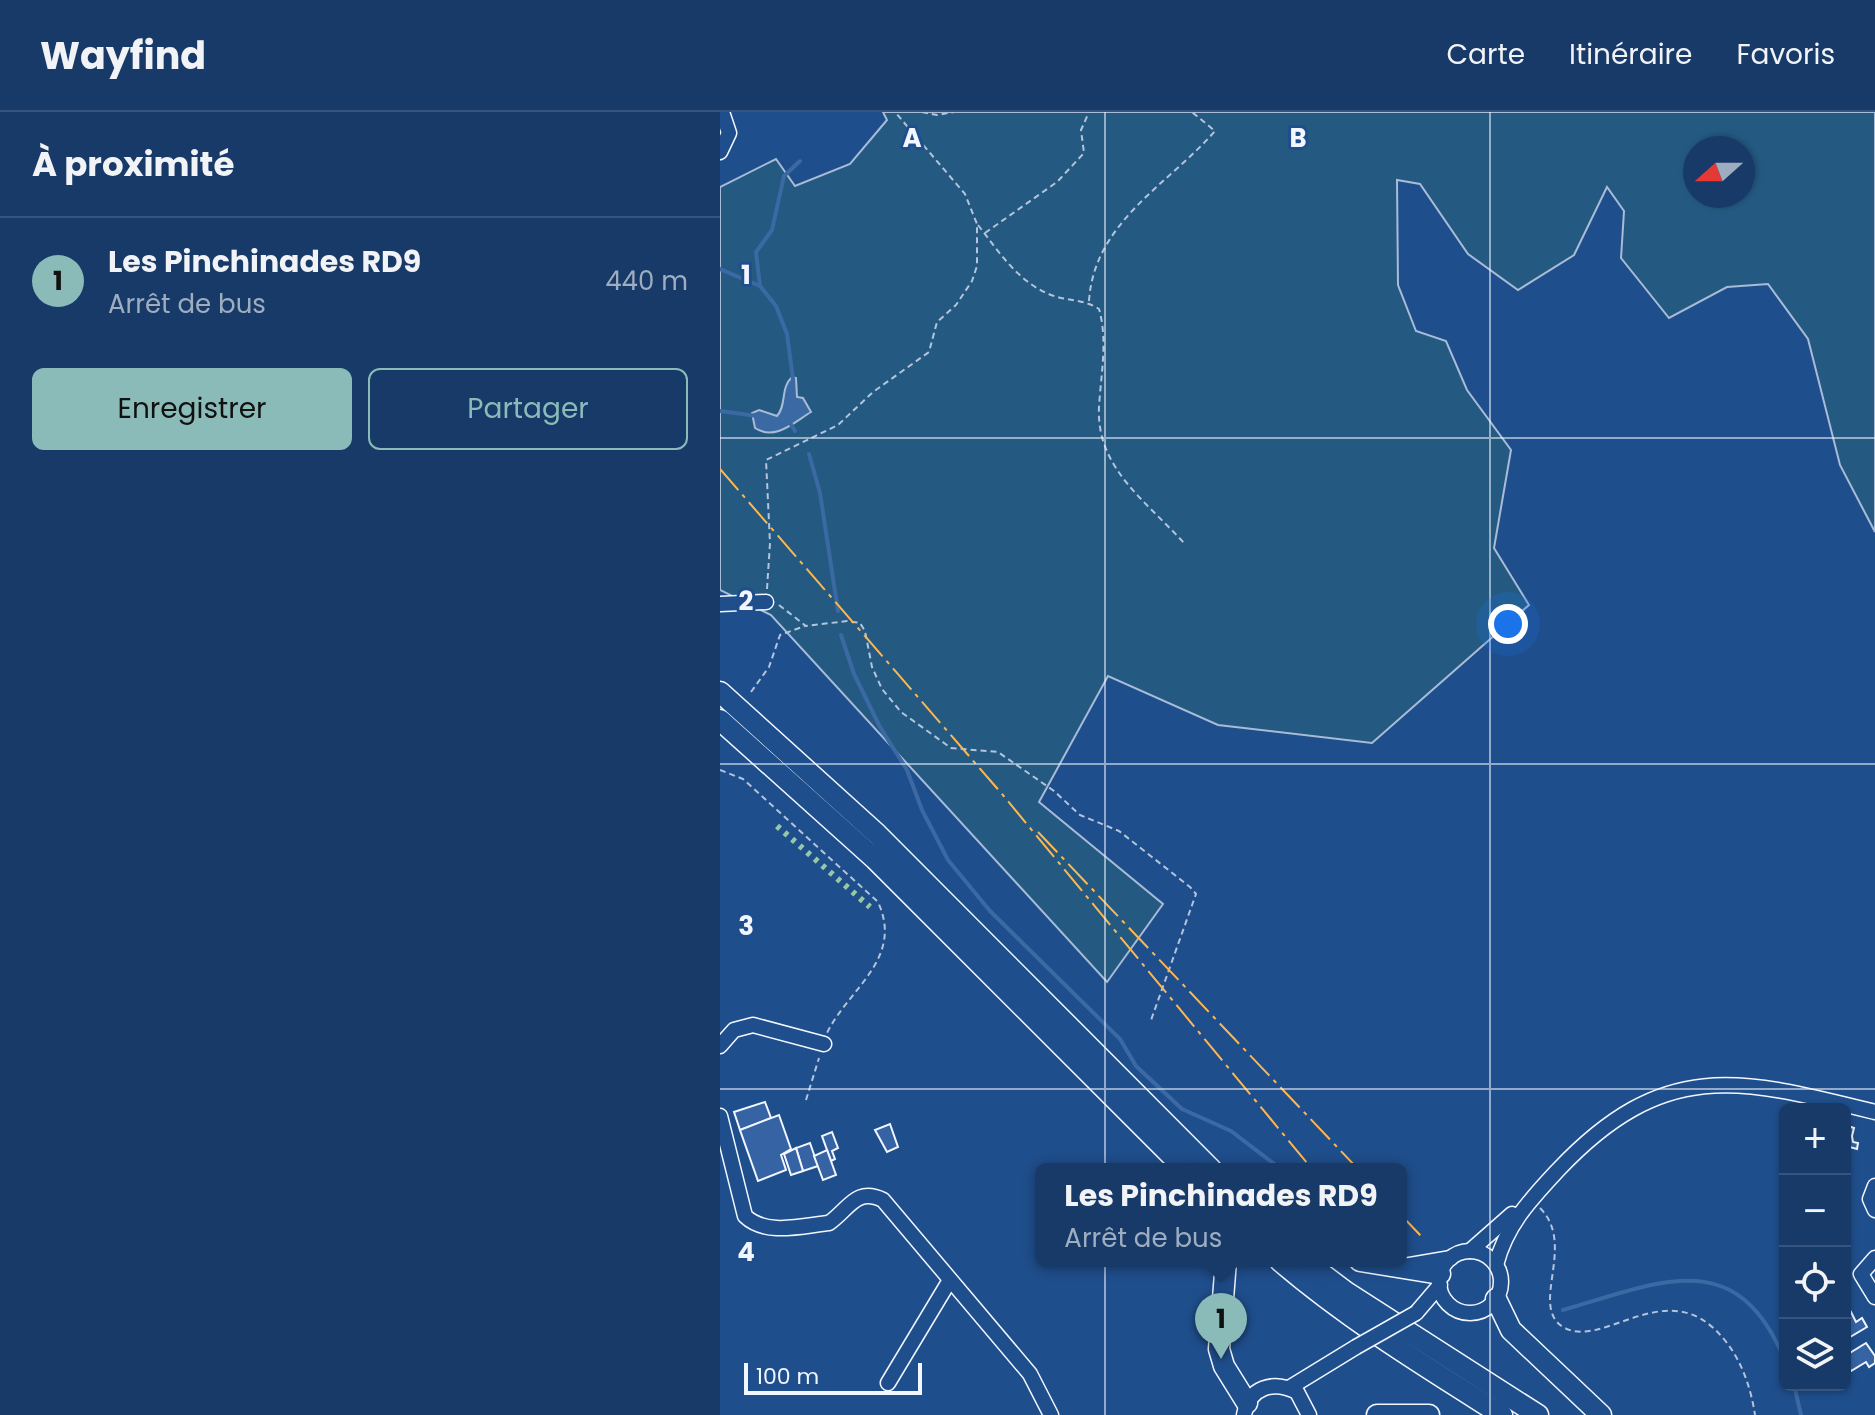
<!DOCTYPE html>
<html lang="fr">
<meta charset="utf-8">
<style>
body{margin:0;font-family:Poppins,sans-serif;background:#20416f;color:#f1f3f6}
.controls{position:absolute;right:24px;bottom:24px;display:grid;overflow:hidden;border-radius:12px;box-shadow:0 2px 6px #0004}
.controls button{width:72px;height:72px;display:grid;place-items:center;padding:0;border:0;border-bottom:2px solid #36547d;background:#173a69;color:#f1f3f6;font:40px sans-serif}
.compass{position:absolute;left:963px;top:24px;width:72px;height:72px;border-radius:50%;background:#173a69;box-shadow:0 2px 6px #0004;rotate:249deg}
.scale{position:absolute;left:24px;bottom:20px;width:178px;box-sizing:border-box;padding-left:8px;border:4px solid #f2f6ff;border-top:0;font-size:22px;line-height:28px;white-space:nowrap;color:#f2f6ff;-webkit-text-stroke:6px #1f4e8c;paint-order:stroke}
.you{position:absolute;left:788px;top:512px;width:28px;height:28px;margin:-20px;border:6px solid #fff;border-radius:50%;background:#1a73e8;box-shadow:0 0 0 12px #1a73e833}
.badge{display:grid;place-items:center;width:52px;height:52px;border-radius:50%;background:#8bbbb9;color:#111;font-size:26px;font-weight:700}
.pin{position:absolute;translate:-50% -66px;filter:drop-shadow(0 2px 4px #0008)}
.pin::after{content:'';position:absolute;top:42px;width:28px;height:24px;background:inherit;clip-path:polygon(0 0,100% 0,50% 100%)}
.popup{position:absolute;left:315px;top:1051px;width:372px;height:104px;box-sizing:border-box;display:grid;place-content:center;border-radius:12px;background:#173a69;filter:drop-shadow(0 2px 6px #0005);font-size:26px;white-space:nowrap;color:#9eadc0}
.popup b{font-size:30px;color:#f1f3f6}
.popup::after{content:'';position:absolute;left:50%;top:100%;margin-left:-16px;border:16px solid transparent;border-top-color:#173a69}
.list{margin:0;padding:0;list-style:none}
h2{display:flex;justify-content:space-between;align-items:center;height:104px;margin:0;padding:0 32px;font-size:34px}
h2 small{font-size:26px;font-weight:400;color:#9eadc0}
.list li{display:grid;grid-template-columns:52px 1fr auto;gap:24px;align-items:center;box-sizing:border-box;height:128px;padding:0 32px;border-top:2px solid #36547d}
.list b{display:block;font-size:30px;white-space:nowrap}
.list p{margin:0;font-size:26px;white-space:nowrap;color:#9eadc0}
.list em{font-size:26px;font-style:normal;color:#9eadc0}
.actions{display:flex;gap:16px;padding:24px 32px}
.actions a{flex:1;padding:18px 0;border:2px solid #8bbbb9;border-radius:12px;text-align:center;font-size:28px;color:#8bbbb9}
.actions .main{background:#8bbbb9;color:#111}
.icon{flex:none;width:44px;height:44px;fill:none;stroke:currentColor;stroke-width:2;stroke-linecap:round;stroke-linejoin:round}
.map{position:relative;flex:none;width:1155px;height:1303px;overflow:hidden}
header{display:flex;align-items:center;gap:48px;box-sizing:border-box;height:112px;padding:0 40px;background:#173a69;border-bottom:2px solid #36547d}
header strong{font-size:38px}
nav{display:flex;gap:44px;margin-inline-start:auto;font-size:28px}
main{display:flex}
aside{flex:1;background:#173a69}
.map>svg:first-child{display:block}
</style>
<header>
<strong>Wayfind</strong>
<nav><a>Carte</a><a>Itinéraire</a><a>Favoris</a></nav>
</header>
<main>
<aside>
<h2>À proximité<small></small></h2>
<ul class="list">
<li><span class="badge">1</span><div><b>Les Pinchinades RD9</b><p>Arrêt de bus</p></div><em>440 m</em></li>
</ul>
<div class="actions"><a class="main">Enregistrer</a><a>Partager</a></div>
</aside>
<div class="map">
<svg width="1155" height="1303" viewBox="0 0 1155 1303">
<rect width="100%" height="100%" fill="#1f4e8c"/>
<!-- green -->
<path fill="#245a82" stroke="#a8bbd7" stroke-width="2" fill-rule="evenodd" d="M163,0H1155V420L1120,353L1088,227L1048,172L1007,175L949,206L901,146L904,99L887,75L854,143L798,178L748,142L700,72L677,68L678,173L696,219L726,229L747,278L791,338L774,436L809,493L652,631L498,613L388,564L319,690L443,792L387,870L51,503L0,478V75L56,47L75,74L130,52L167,8ZM975,36H1023V84H975Z"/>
<!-- water -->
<path fill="#3b69a3" stroke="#a8bbd7" stroke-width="2" d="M72,265L76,266L77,285L83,286L91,300C73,311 55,329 35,316L32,301L39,298L57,304C67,293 60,276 72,265Z"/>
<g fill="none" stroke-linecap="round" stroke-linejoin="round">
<!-- stream -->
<g stroke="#3b69a3" stroke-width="4">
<path d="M0,157L40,174"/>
<path d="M73,267L67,222L56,194L40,174L36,140L52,118L64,64L80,49"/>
<path d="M0,299L37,304"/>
<path d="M69,309L75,319"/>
<path d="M89,342L100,381L118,499"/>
<path d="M121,523L134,562L160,615L187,658L202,698L228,748L270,799L400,927L416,954L462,997L511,1019L561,1057"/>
<path d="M843,1198C938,1171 1017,1130 1065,1249"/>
<path d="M1074,1273L1081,1303"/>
</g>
</g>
<!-- building -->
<g fill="#3563a3" stroke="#f2f6ff" stroke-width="2">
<path d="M45,990L51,1006L20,1018L14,1000Z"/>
<path d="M59,1003L71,1037L61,1043L66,1058L38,1069L20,1018Z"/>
<path d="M170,1012L178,1035L167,1040L155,1018Z"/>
<path d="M1125,1013L1134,1016L1132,1024L1133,1030L1138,1031L1137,1037L1126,1034Z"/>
<path d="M112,1020L118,1036L112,1039L115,1047L111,1049L102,1024Z"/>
<path d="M90,1031L98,1054L83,1059L76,1036Z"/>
<path d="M76,1036L83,1059L71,1063L64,1042Z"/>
<path d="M107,1038L116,1063L103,1068L94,1044Z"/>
<path d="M1131,1200L1136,1210L1142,1206L1147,1215L1125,1228V1204Z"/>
<path d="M1146,1231L1155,1244V1251L1149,1255L1146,1250L1131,1259L1125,1244Z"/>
</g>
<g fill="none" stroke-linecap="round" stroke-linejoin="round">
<defs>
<g id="minor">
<path d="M0,40L9,21L2,0"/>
<path d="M0,492L46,490"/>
<path d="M0,934L14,918L33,913L104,932"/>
<path d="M0,1004L25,1104C46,1124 81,1114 109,1111C129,1097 136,1075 163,1088L310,1262L331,1303"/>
<path d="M1155,1074L1150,1087L1155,1098"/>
<path d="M750,1139L792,1102"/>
<circle cx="750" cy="1170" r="31"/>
<path d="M1155,1146L1141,1162L1155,1185"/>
<path d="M776,1153C786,1113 811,1087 838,1058C944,946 1019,966 1155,1000"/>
<path d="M684,1154L731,1146"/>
<path d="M696,1201L720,1173"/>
<path d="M168,1271L230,1168"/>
<path d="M569,1276L636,1235"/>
<path d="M524,1303C529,1275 553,1268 577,1280L589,1303"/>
</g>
<g id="highway">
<path d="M0,580L157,722L491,1057"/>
<path d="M0,608L155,747L465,1057"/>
<path d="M506,1149L499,1237L504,1254L527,1291"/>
<path d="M560,1149C629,1208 706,1255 782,1303"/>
<path d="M585,1149L626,1180L818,1303"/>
<path d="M640,1149L720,1162"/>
<path d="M776,1187L791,1218L881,1303"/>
<path d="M657,1303H709"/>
</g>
</defs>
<!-- minor casing -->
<use href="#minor" stroke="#f2f6ff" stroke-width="17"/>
<!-- highway casing -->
<use href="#highway" stroke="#f2f6ff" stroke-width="23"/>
<!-- path -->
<g stroke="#b3c4dc" stroke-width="2" stroke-dasharray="6 4" stroke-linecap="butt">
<path d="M202,0L217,3L234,0"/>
<path d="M258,113C279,140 298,170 331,183C347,189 364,187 379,197C388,229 381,261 379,295C376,356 426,389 464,431"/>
<path d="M265,121L337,70L364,41L361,18L369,0"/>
<path d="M369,189C374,110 449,72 495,19L472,0"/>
<path d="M47,477L50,431L46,348L118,313L153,280L209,240L217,210L236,193L252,169L257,154V112L245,82L175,0"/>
<path d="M59,493L86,514L127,509L140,511L145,519L152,555L162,577L181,600L231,636L278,640L334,679L360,703L399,719L470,775L476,782L430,911"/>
<path d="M31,580L49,555L60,523L85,514"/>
<path d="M0,658L23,667L158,790C184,847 129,876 107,921"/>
<path d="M86,988L99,946"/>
<path d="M820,1096C857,1133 809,1194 843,1215C883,1239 947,1160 1002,1225C1021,1246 1031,1276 1035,1303"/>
</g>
<!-- minor -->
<use href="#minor" stroke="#1f4e8c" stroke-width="14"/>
<!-- highway -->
<use href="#highway" stroke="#1f4e8c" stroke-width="20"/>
<defs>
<path id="minor-bridge" d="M636,1235L696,1201"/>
</defs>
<!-- minor-bridge casing -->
<use href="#minor-bridge" stroke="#f2f6ff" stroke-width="17" stroke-linecap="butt"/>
<!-- minor-bridge -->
<use href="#minor-bridge" stroke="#1f4e8c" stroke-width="14"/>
<!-- hedge -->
<path stroke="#97c8a6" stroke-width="6" stroke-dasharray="4 6" stroke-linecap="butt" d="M57,714L150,795"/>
<!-- power -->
<g stroke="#ffb74d" stroke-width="2" stroke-dasharray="28 6 4 6" stroke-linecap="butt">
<path d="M0,357L282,682L592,1057"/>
<path d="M318,720L638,1057"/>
<path d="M681,1103L702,1125"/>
</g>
</g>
<!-- grid -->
<path fill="none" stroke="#f2f6ff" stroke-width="2" stroke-opacity="0.55" d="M385,0V1303M770,0V1303M0,326H1155M0,652H1155M0,977H1155"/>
<g font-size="26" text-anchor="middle" font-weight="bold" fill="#f2f6ff" stroke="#1f4e8c" stroke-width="6" stroke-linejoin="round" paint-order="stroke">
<text x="192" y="35">A</text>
<text x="578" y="35">B</text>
<text x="26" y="172">1</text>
<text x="26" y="498">2</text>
<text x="26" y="823">3</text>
<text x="26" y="1149">4</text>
</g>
</svg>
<div class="controls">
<button>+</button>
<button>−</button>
<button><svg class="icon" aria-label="locate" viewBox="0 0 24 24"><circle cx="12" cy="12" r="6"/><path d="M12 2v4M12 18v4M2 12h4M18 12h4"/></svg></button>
<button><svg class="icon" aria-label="layers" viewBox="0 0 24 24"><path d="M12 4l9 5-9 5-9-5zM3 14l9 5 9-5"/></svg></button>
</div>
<svg class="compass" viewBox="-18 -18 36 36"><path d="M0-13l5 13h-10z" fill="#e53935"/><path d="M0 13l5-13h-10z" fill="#9eadc0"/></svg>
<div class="scale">100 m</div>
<div class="you"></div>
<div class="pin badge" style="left:501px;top:1247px">1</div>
<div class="popup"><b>Les Pinchinades RD9</b>Arrêt de bus</div>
</div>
</main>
